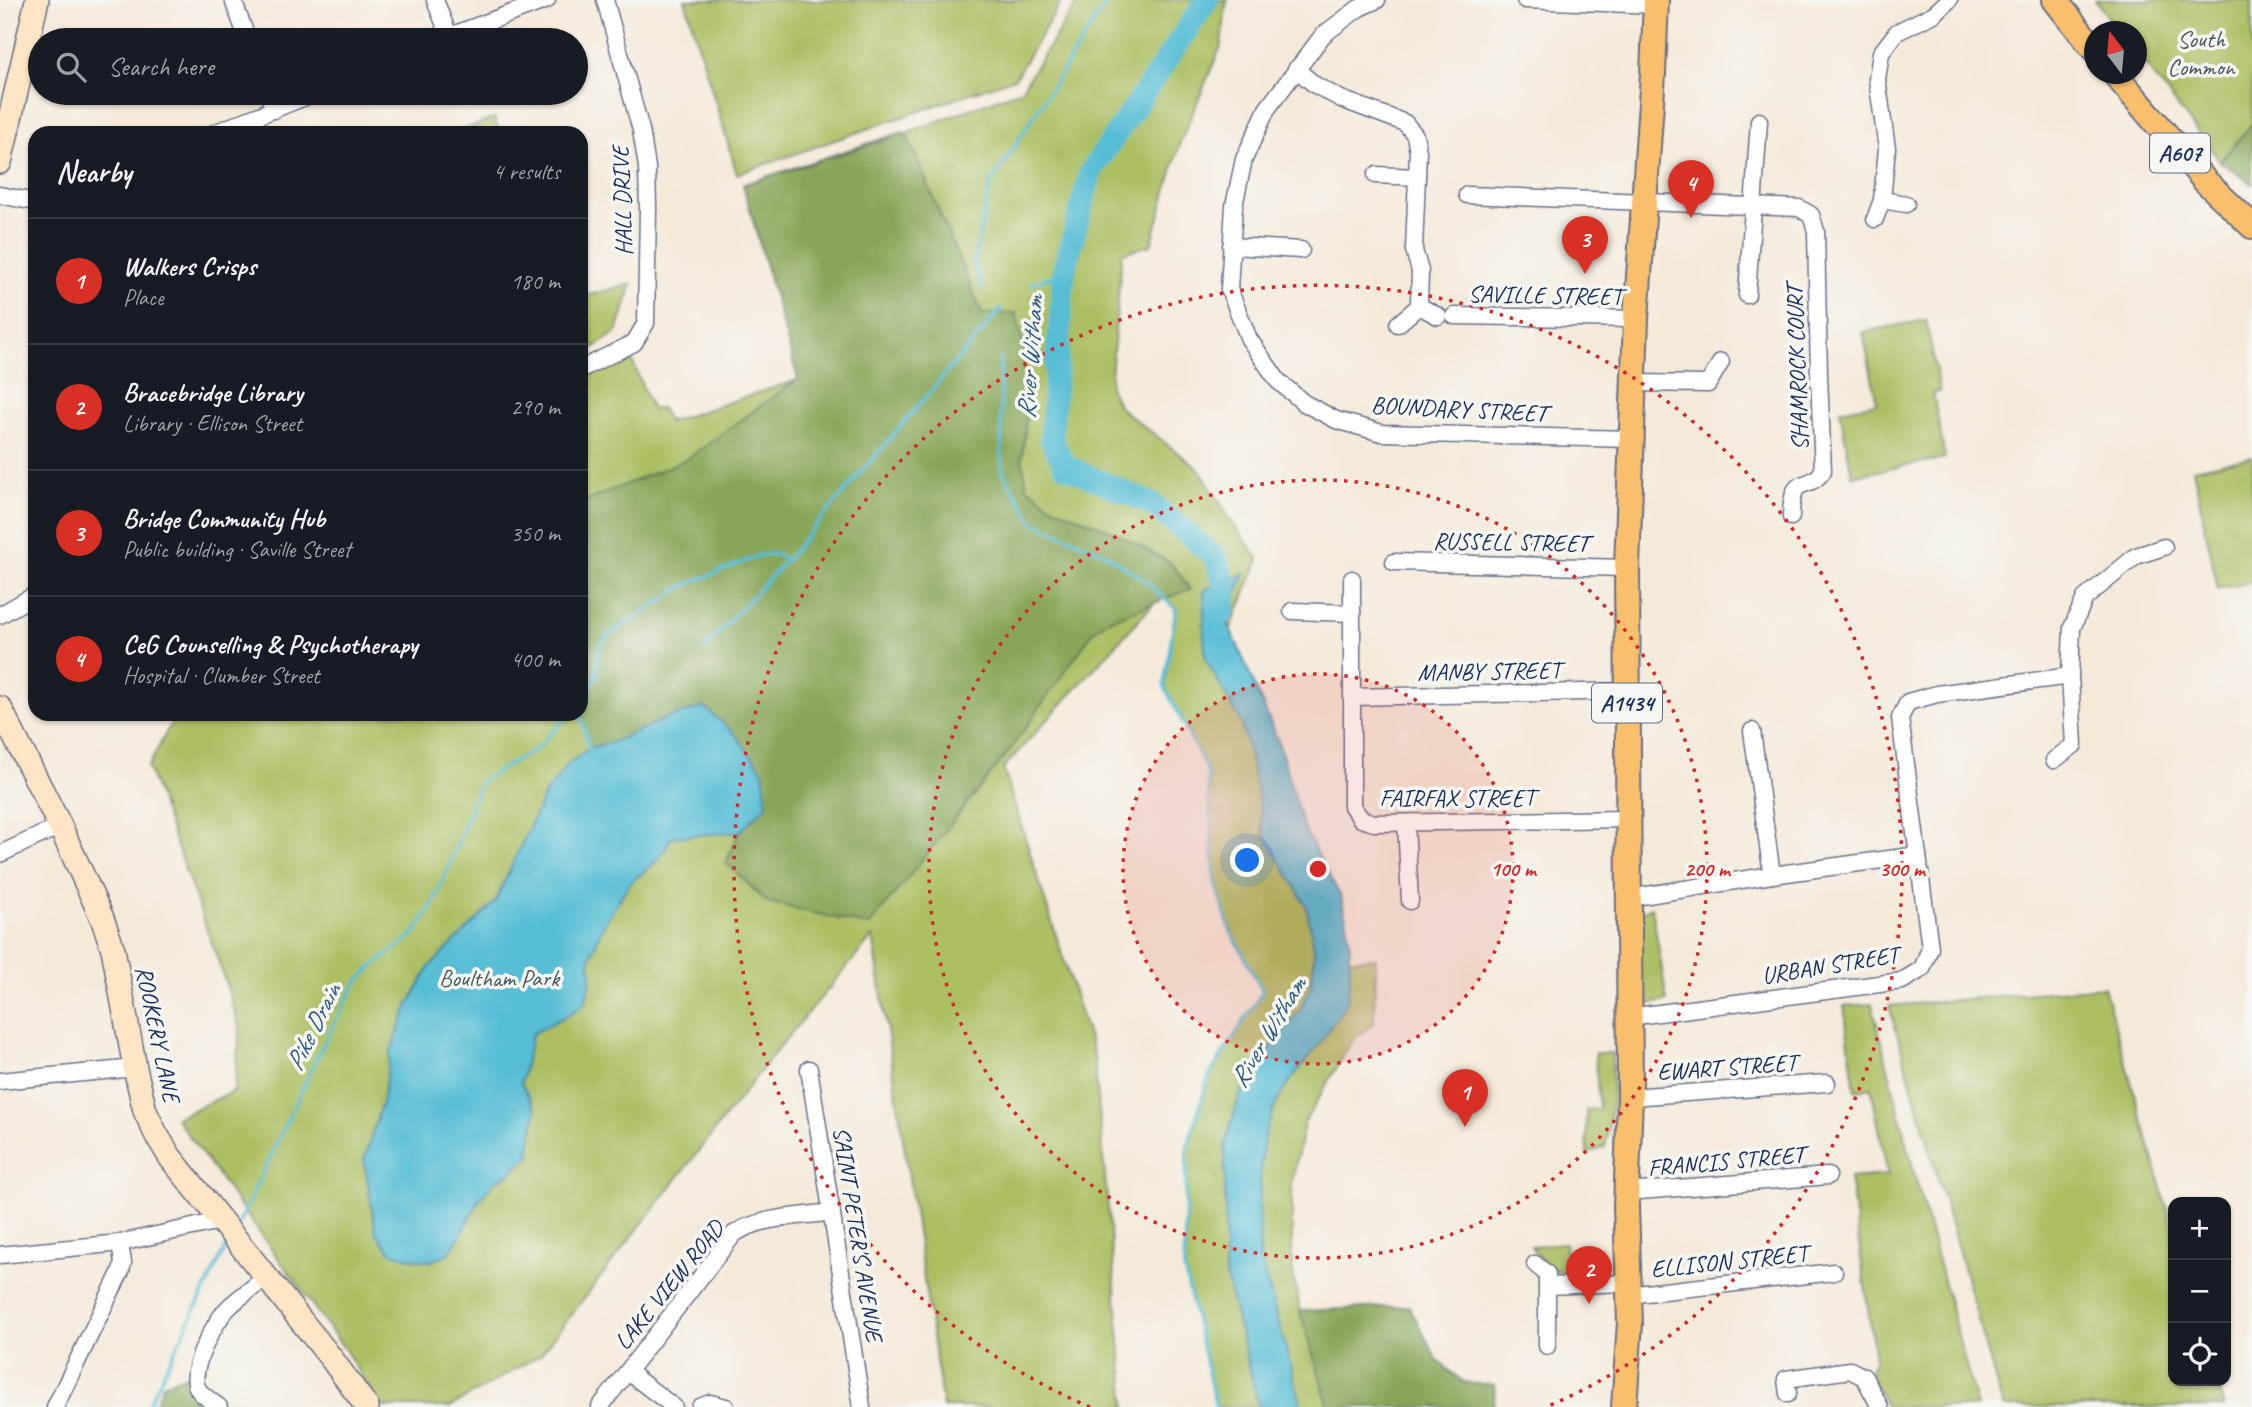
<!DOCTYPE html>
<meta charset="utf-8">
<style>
body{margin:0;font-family:Caveat,sans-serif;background:#242831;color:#f1f3f6}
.controls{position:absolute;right:21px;bottom:21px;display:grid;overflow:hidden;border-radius:14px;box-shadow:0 2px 5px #0004}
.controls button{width:63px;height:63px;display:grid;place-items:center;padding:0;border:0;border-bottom:2px solid #363941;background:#171b24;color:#f1f3f6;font:35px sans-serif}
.compass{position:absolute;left:2084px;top:21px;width:63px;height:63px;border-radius:50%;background:#171b24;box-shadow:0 2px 5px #0004;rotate:344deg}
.you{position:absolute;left:1248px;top:861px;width:24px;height:24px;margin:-18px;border:5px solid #fff;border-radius:50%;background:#1a73e8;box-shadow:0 0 0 10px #1a73e833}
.badge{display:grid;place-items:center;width:46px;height:46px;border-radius:50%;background:#d93025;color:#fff;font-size:23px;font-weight:700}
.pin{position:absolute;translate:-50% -58px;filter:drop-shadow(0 2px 4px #0008)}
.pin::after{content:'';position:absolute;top:37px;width:24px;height:21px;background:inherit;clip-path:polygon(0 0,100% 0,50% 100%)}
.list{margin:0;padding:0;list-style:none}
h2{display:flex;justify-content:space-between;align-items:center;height:91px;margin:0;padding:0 28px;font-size:30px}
h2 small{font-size:23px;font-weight:400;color:#9ea1a6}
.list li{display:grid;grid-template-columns:46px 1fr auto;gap:21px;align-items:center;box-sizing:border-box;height:126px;padding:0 28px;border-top:2px solid #363941}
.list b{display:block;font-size:26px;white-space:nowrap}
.list p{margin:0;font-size:23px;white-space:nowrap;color:#9ea1a6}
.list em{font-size:23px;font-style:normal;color:#9ea1a6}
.icon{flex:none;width:38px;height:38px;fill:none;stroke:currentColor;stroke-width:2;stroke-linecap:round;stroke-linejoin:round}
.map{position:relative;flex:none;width:2252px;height:1407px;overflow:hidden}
.search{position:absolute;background:#171b24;box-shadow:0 2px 5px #0004;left:28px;top:28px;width:560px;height:77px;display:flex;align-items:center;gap:18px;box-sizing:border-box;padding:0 24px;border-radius:38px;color:#9ea1a6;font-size:26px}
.panel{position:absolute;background:#171b24;box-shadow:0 2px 5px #0004;left:28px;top:126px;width:560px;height:595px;border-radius:21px}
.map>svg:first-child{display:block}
</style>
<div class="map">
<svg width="2252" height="1407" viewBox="0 0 2252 1407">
<rect width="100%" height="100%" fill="#f6f6f2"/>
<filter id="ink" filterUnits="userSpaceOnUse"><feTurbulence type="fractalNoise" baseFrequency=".0143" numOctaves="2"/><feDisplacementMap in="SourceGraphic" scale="14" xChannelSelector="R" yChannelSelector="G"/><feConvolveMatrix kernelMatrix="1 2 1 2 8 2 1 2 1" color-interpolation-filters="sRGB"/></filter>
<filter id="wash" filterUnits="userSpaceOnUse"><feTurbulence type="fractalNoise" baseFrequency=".00686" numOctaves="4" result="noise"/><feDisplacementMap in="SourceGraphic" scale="28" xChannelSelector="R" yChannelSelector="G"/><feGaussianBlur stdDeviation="1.57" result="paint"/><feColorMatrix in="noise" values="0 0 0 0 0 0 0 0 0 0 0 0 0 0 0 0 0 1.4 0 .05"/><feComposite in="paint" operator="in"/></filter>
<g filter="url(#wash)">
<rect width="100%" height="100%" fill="#f5eada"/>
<!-- green -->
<g fill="#acbf63" stroke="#647760" stroke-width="2">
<path d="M685,0H1062L1015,78L737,174Z"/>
<path d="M1079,0H1227L1221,46L1180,143L1151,245L1122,253L1110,387L1119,407L1200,470L1230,519L1259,560L1218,659L1333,960L1376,958L1374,1023L1352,1041L1304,1123L1292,1183V1268L1300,1311L1329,1407H1216L1184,1268L1187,1149L1209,1076L1263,991L1230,930L1215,880L1207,770L1164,685L1176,609L1165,598L1190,588L1177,578L1003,768L1094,1055L1126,1407H943L873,936L781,1045L540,1355L450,1407H380L346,1351L176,1118L234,1091L240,1029L223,974L148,767L176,714H581V376L632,360L652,410L661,408L669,422L800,379L744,184L903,132L973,295L906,133L1021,90Z"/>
<path d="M2095,0H2252V184L2220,161L2137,54L2136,32L2119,31Z"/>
<path d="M494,118L500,133H456Z"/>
<path d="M632,284L617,332L581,356V297Z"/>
<path d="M1926,320L1940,392L1933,393L1945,458L1852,476L1840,410L1877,403L1863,332Z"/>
<path d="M2252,457V582L2218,589L2193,469Z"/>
<path d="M1652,907L1667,1001L1639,1005L1636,918L1645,910Z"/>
<path d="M2104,987L2173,1229V1381H2217L2224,1407H2003L1889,1006Z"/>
<path d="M1872,1004L1912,1164L1977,1407H1887L1869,1373L1875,1359L1850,1178L1888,1175L1871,1087L1855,1091L1844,1006Z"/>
<path d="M1595,1053H1612L1613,1102L1605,1147L1587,1154L1586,1110L1599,1109Z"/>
<path d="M1565,1243L1568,1273C1551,1271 1539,1260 1531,1246Z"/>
</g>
<!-- forest -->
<g fill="#89a659" stroke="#526a5c" stroke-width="2">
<path d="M2252,124V184L2220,161Z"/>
<path d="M906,133L982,314L1016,313L1025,354L1026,421L1022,459L1027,486L1051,506L1114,532L1171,563L1190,589L1107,621L1093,632L1007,754L869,926L767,902L726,863L739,832L767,805L704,707L667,718L613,742L589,748L580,714L581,503L687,459L798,379L743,185Z"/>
<path d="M1409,1306L1437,1360L1464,1383L1495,1385L1494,1407H1329L1300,1311Z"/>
<path d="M187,1375L196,1407H154L163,1384Z"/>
</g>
<!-- water -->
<g fill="#57bdd5" stroke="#39769a" stroke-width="2">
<path d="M1245,573L1226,618L1278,741L1303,827L1341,897L1347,923L1350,947V982L1347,1002L1321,1042L1286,1086L1274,1108L1265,1133L1261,1164L1259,1219L1260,1256L1302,1407H1259L1225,1273V1144L1239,1097L1248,1077L1300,1010L1309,990L1313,972L1314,948L1306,905L1263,832L1257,790L1241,722L1206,660L1204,637V590Z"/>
<path d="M704,707L733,732L763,771L767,805L739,832L672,837L659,859L629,884L603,926L590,958L591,981L584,1004L568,1015L532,1034L521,1083L536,1110L529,1156L509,1174L495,1181L478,1202L460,1236L449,1253L432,1261L413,1259L392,1253L376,1233L364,1160L382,1102L391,1050L409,1004L430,966L495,902L544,795L568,764L589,748L613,742L667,718Z"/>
</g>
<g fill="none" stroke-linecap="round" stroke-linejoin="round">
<!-- stream -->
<g stroke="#57bdd5" stroke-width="3.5">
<path d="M1031,284L1064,271"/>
<path d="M982,290L974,262L990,185L1108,0"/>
<path d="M1000,358L1002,471L1033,522L1104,553L1144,580L1176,609L1164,685L1207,770L1215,880L1230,930L1263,991L1209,1076L1187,1149L1184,1268L1216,1407"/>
<path d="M705,648L786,560L1001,309"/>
<path d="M581,699L596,678L598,649L607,636L685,585L761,555L776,554L786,560"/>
<path d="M580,714L589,748"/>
<path d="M237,1227L323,1045L356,983L371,968L414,934L429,911L446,874L481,781L536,749L570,714"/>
<path d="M147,1407L228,1243"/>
</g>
<!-- river -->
<path stroke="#57bdd5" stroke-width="23" d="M1207,0L1091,171L1064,271L1051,439L1065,466L1152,504L1216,558L1226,591L1224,612"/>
</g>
</g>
<g filter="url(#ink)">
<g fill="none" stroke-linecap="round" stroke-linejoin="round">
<defs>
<g id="street">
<path d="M435,0L449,36"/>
<path d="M1377,0L1359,8L1323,35L1267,109L1244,159L1234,206L1229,289L1249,339L1278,381L1304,403L1336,420L1382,433L1631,439"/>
<path d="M1525,0L1656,5"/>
<path d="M234,3L248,40"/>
<path d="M439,40L547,0"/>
<path d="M1296,69L1315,85L1341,99L1405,123L1415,135L1418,152L1414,250L1420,271L1419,306L1398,324"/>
<path d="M268,93L274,110"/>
<path d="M214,133L315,93"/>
<path d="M1376,175L1417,177"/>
<path d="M0,195L35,202"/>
<path d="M1467,195L1799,208L1811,215L1816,231L1819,376L1823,471C1806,495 1792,469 1791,517"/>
<path d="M1882,200L1906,204"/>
<path d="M1875,219L1882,200L1887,148L1877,79L1881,53L1897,32L1934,14L1949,0"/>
<path d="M1231,246L1301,250"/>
<path d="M1747,295L1759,121"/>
<path d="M1419,306L1438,316"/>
<path d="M1454,316L1636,319"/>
<path d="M581,369L634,343L646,323L648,208L647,167L641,130L605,0"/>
<path d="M1633,383L1708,384L1721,362"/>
<path d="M1394,562L1627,568"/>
<path d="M1352,579V806L1361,819L1374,823L1628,819"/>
<path d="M1292,611L1352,613"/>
<path d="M0,615L35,595"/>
<path d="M1352,697L1627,691"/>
<path d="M1752,731L1772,875"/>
<path d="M2054,760L2074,745L2070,676L2072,628L2085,598L2136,556L2164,547"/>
<path d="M1406,823L1410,901"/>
<path d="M0,854L60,826"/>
<path d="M1629,898L1772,875L1918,855"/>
<path d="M1629,1017L1902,981L1922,969L1930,948L1900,718L1908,702L1937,694L2070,676"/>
<path d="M809,1069L862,1407"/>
<path d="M0,1081L135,1068"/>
<path d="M1630,1097L1827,1083"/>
<path d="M1627,1192L1828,1176"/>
<path d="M0,1255L120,1243L220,1221"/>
<path d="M1535,1264L1547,1274V1286"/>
<path d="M1628,1295L1834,1272"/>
<path d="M1547,1346V1286L1627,1283"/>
<path d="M628,1372L674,1407"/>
<path d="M1788,1394L1786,1379L1850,1370L1864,1377L1880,1407"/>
<path d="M55,1407L121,1271L123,1263L120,1243"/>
<path d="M219,1407C213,1402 202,1396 198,1389C187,1372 215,1321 228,1308C239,1297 254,1287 267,1277"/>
<path d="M600,1407L734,1234C761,1216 800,1217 832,1212"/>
<path d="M700,1407L710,1403L726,1407"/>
</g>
<g id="secondary">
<path d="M0,162L37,0"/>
<path d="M0,708L60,826L102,918L113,949L135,1068L145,1111L156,1134L170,1157L331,1358L367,1407"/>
</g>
<g id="primary">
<path d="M2055,0L2094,49"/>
<path d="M2115,74L2205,181L2252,226"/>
<path d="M1624,1407L1630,1323L1626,1207L1630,1097L1627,568L1636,319L1653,74L1656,0"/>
</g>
</defs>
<!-- street casing -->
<use href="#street" stroke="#677089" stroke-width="19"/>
<!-- secondary casing -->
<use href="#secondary" stroke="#677089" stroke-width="26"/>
<!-- primary casing -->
<use href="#primary" stroke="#677089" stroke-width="28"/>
<!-- street -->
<use href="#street" stroke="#fff" stroke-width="16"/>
<!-- secondary -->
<use href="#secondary" stroke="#fde5c5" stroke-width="23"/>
<!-- primary -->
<use href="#primary" stroke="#f9bf6d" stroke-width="24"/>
</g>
</g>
<!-- distance rings -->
<circle cx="1318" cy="869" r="195" fill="#d62828" fill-opacity=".12"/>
<g fill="none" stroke="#d62828" stroke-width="3.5" stroke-dasharray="3.5 7">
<circle cx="1318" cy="869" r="195"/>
<circle cx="1318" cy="869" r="389"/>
<path d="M1090 1407A584 584 0 1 1 1546 1407"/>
</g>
<g text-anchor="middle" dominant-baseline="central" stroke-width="7" stroke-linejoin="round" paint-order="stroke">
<!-- shield labels -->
<g fill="#f6f6f2" stroke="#5d6b8a" stroke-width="2">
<rect x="2150" y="133.5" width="60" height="39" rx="5"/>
<rect x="1592" y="683.5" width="70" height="39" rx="5"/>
</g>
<g font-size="23" font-weight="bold" fill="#1b2f5e">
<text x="2180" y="153">A607</text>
<text x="1627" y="703">A1434</text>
</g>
<!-- park labels -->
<g font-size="24" fill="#465a60" stroke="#f6f6f2">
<text x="2201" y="39">South<tspan x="2201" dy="28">Common</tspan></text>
<text x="499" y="978">Boultham Park</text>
</g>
<!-- street labels -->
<g font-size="24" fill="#1b2f5e" stroke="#f6f6f2">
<text transform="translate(622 201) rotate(-92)">HALL DRIVE</text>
<text transform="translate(1545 295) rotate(1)">SAVILLE STREET</text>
<text transform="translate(1797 368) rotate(-92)">SHAMROCK COURT</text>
<text transform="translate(1459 409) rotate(3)">BOUNDARY STREET</text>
<text transform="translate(1511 542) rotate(1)">RUSSELL STREET</text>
<text transform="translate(1489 671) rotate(-1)">MANBY STREET</text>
<text x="1457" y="798">FAIRFAX STREET</text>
<text transform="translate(1830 965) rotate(-9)">URBAN STREET</text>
<text transform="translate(158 1034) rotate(78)">ROOKERY LANE</text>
<text transform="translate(1727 1067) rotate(-4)">EWART STREET</text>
<text transform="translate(1726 1161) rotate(-5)">FRANCIS STREET</text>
<text transform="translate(858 1234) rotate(81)">SAINT PETER'S AVENUE</text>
<text transform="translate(1729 1261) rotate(-6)">ELLISON STREET</text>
<text transform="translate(669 1285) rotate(-51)">LAKE VIEW ROAD</text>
</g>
<!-- water labels -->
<g font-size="26" font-style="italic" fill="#2d5a82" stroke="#f6f6f2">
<text transform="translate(1030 357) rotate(-86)">River Witham</text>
<text transform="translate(313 1027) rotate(-64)">Pike Drain</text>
<text transform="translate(1268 1032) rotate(-59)">River Witham</text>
</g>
</g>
<circle cx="1318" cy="869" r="10" fill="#d62828" stroke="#f6f6f2" stroke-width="3.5"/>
<g font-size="21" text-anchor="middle" font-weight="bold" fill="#d62828" stroke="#f6f6f2" stroke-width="7" stroke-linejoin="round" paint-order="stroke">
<text x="1513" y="876">100 m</text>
<text x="1707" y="876">200 m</text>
<text x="1902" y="876">300 m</text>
</g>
</svg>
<div class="controls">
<button>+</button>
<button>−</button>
<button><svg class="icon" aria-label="locate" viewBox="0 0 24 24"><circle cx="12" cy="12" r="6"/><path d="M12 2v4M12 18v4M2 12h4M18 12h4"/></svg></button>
</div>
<svg class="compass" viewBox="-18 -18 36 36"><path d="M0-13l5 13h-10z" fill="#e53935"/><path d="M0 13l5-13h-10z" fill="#9ea1a6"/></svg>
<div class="you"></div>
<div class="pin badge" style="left:1465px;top:1127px">1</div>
<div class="pin badge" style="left:1589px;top:1304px">2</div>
<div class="pin badge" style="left:1585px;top:274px">3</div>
<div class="pin badge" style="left:1691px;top:218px">4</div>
<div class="search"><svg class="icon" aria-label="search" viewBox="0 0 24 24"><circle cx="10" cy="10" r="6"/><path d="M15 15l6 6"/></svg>Search here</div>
<section class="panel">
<h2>Nearby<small>4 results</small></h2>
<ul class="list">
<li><span class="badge">1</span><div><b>Walkers Crisps</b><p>Place</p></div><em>180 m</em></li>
<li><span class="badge">2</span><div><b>Bracebridge Library</b><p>Library · Ellison Street</p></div><em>290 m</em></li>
<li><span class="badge">3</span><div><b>Bridge Community Hub</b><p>Public building · Saville Street</p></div><em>350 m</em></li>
<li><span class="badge">4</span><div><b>CeG Counselling &amp; Psychotherapy</b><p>Hospital · Clumber Street</p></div><em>400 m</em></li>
</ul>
</section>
</div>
